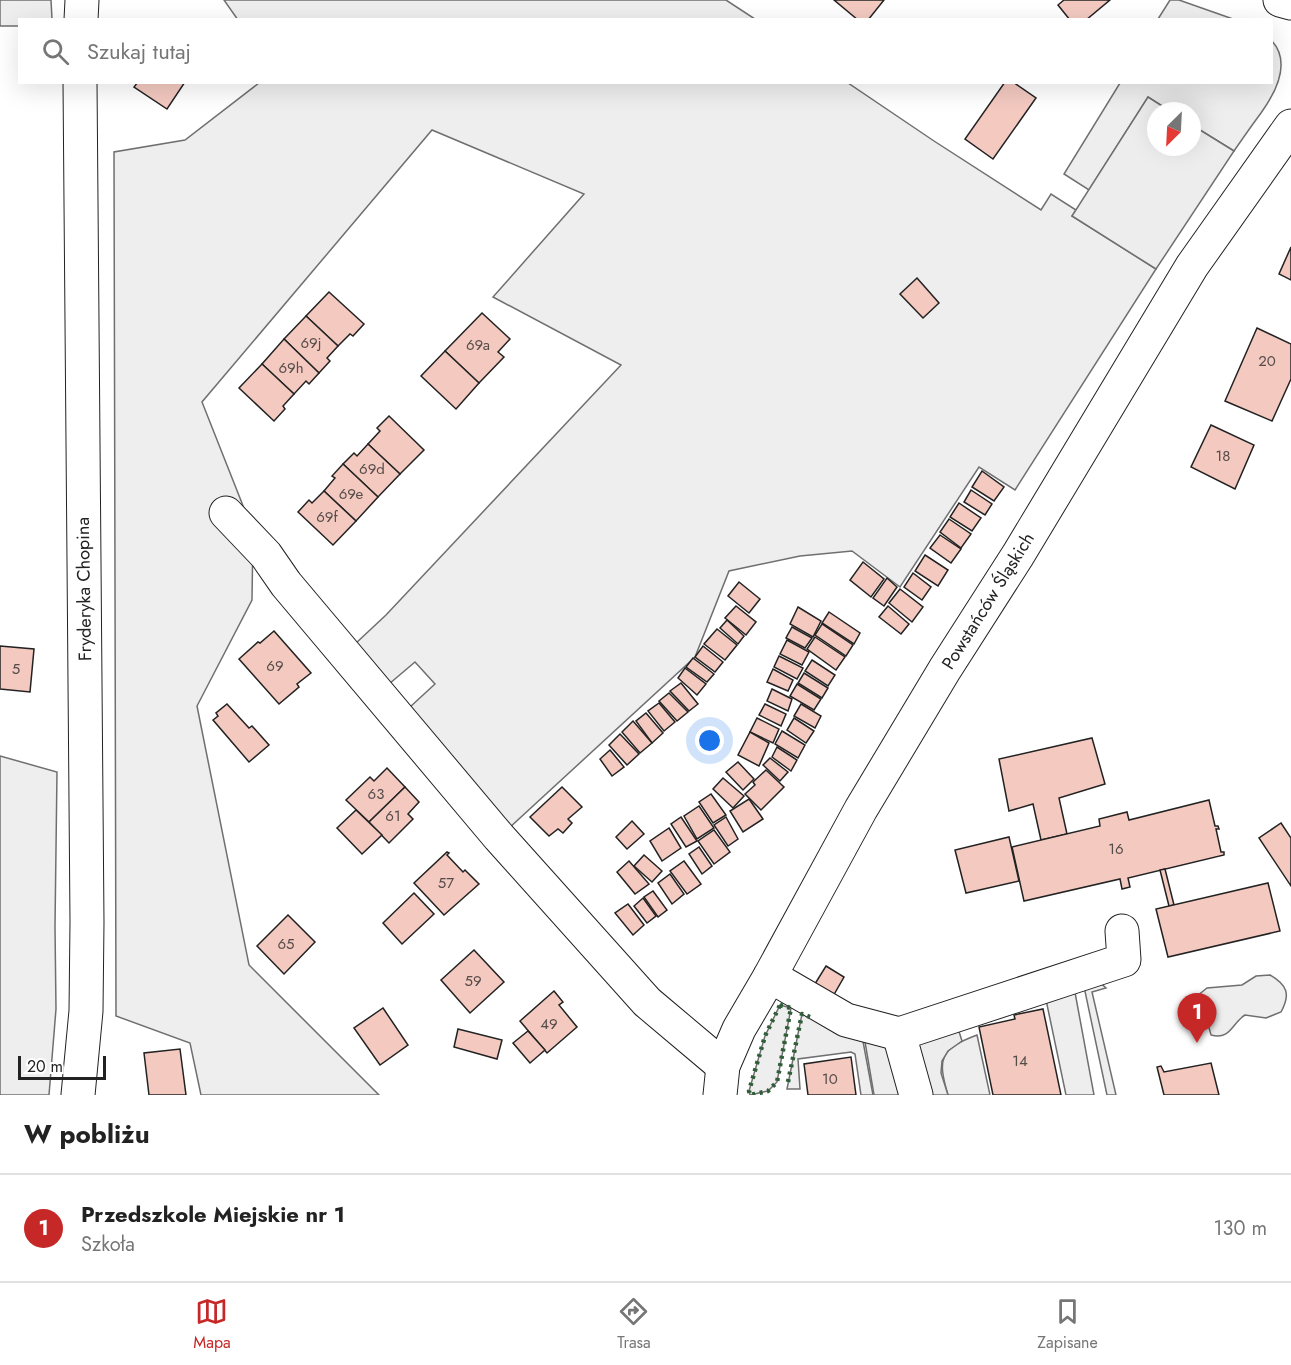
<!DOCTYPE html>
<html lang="pl">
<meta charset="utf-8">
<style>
body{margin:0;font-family:Jost,sans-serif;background:#f2f2f2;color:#222}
.compass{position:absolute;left:1147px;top:102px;width:54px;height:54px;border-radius:50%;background:#fff;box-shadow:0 6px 24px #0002;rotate:204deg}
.scale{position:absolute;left:18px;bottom:15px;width:88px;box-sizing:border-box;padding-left:6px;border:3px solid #222;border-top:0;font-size:16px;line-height:21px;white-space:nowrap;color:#222;-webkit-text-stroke:4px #fff;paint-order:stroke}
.you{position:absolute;left:710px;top:741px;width:21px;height:21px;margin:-15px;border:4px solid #fff;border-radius:50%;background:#1a73e8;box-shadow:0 0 0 9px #1a73e833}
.badge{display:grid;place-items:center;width:39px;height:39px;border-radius:50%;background:#c62828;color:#fff;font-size:20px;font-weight:700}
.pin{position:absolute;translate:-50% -50px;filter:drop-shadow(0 2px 3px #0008)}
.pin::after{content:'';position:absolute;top:32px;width:21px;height:18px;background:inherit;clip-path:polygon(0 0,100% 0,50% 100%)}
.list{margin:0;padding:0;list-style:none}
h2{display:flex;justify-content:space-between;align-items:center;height:78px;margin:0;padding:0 24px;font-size:26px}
h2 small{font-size:20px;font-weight:400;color:#767676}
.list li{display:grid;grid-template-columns:39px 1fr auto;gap:18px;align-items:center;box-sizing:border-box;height:108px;padding:0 24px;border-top:2px solid #e0e0e0}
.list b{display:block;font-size:22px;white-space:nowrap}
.list p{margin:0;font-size:20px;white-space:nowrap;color:#767676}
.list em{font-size:20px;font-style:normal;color:#767676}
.icon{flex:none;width:33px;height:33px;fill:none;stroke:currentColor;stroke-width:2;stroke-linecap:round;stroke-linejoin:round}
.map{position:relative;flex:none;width:1291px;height:1095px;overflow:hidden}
.search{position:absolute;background:#fff;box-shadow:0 6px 24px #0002;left:18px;right:18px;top:18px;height:66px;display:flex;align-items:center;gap:15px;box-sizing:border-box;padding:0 21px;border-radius:0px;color:#767676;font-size:22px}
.sheet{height:186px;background:#fff}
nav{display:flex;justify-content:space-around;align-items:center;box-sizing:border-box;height:84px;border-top:2px solid #e0e0e0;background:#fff;font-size:16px;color:#767676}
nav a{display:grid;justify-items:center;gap:3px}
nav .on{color:#c62828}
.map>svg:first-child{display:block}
</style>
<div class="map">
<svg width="1291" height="1095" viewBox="0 0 1291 1095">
<rect width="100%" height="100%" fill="#fff"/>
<!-- green -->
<g fill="#eee" stroke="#6f6f6f" stroke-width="1.5">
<path d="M0,0H51L52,19L20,20L19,26H0Z"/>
<path d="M224,0H726L755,19L238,20Z"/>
<path d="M1170,0H1179L1233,19H1158Z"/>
<path d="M1272,41C1291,62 1276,92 1261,113C1252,125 1243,138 1234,151L1192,125V111H1170L1148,97L1089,190L1064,174L1120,83L1272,82Z"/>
<path d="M259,83H848L934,141L1041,210L1051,194L1076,210L1072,216L1156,269L1015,490L979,467L900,587L852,551L800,556L729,571L695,657L508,829L410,707L435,684L415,662L389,684L355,644L386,615L621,365L493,297L584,194L432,130L202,402L253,531L252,600L197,706L249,965L379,1095H201L190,1043L116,1016L114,152L185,140Z"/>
<path d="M0,756L57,772L55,927L56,1009L49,1095H0Z"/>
<path d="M1270,975C1287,985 1291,994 1281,1012L1266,1018L1245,1015C1231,1024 1231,1040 1211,1035L1206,1017L1197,1005V996L1207,988L1242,985L1256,976Z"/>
<path d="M1097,980L1106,988L1092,992L1116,1095H1107L1083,982Z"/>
<path d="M1074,987L1094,1095H1066L1045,995Z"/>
<path d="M780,1005L791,1008L777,1082L768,1091L750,1095L749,1091L765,1036Z"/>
<path d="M802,1014L850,1034L862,1036L873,1095H861L855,1054L851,1052L798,1059L800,1089H787Z"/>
<path d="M977,1035L990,1095H948C937,1058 940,1049 977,1035Z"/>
</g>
<!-- parking -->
<g fill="#ededed" stroke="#6f6f6f" stroke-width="1.5">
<path d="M1148,97L1170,111H1156V147H1192V125L1234,151L1156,269L1072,216Z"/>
<path d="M957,1025L962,1041L948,1051L942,1061L941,1073L948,1095H874L864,1036Z"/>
</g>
<!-- building -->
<g fill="#f3c9c0" stroke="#222" stroke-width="1.5">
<path d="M834,0H884L868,20H858Z"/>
<path d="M1064,0H1110L1086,20H1070L1058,5Z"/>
<path d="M138,82H185L167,109L134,87Z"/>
<path d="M1005,82H1013L1036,98L993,159L965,139Z"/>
<path d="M1291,247V280L1279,274Z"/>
<path d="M917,278L939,303L923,318L900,294Z"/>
<path d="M329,292L364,324L353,336L350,334L338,346L306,316Z"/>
<path d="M482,313L510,339L498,352L504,357L479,383L445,351Z"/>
<path d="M306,316L338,346L327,358L330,361L319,373L284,339Z"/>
<path d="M1257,328L1291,344V379L1272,421L1225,401Z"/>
<path d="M284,339L319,373L309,384L306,381L294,394L262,364Z"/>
<path d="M445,351L479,383L456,409L421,376Z"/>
<path d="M262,364L294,394L283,406L285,409L274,421L239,388Z"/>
<path d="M389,416L424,450L400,474L368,444L380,431L377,428Z"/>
<path d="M1211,425L1254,445L1235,489L1191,467Z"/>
<path d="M368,444L400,474L378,497L343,464L354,453L357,456Z"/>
<path d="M343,464L378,497L356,521L324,491L335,478L332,476Z"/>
<path d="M982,471L1004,487L994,501L972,487Z"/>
<path d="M971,490L992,504L985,515L964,502Z"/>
<path d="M324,491L356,521L333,545L298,512L309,500L312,503Z"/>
<path d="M959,503L981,518L972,531L950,517Z"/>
<path d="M949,519L971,534L961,548L940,532Z"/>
<path d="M940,535L961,549L951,563L930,548Z"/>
<path d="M925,555L948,570L938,586L915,571Z"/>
<path d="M863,562L884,579L871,597L850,580Z"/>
<path d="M913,573L931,587L922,600L904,587Z"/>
<path d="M887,578L897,587L884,606L873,598Z"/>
<path d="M739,582L760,599L749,613L728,596Z"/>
<path d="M900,589L923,607L912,622L889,603Z"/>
<path d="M736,606L756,622L746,635L725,618Z"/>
<path d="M888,606L909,624L901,634L879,617Z"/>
<path d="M798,607L821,621L813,637L790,624Z"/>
<path d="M829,612L860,633L854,644L822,623Z"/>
<path d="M727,620L744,636L738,644L720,628Z"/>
<path d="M822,624L853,645L846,656L815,635Z"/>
<path d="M792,627L812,638L805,648L786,638Z"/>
<path d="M717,629L737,645L725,660L704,644Z"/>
<path d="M274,631L311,673L297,684L299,687L279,704L239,659L258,642L260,643Z"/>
<path d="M815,637L845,657L836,670L807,649Z"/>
<path d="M787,640L809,652L802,665L780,654Z"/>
<path d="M0,646L34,649L30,692L0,689Z"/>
<path d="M703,646L723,662L715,672L695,657Z"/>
<path d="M779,656L803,668L797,679L774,667Z"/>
<path d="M693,658L714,674L707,682L686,667Z"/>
<path d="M812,660L835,675L828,686L805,671Z"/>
<path d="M685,668L706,684L697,695L678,678Z"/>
<path d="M773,669L793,680L788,691L767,682Z"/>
<path d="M804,673L828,688L822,698L798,683Z"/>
<path d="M681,683L698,704L689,711L670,691Z"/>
<path d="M797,684L821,699L814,710L790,696Z"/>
<path d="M772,689L792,699L788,711L767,701Z"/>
<path d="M669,693L688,712L677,721L659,701Z"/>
<path d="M659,703L675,722L664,731L648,711Z"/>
<path d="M227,704L249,728L252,726L269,745L249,762L213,720L218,716L216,713Z"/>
<path d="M765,704L786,714L781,726L759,715Z"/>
<path d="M801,704L821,716L815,728L794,716Z"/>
<path d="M646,713L663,733L652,743L636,721Z"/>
<path d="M757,718L779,729L773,743L750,732Z"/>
<path d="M794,718L814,731L806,743L787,730Z"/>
<path d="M633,721L652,743L640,753L622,732Z"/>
<path d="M782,731L805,745L798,758L775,744Z"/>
<path d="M750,732L769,743L759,766L738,755Z"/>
<path d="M620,734L639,754L627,765L609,745Z"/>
<path d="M1092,738L1105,784L1059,798L1067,834L1041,840L1033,804L1009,811L999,759Z"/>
<path d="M777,747L797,760L791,771L772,757Z"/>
<path d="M610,750L624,767L612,776L600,759Z"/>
<path d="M770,758L788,772L780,781L763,765Z"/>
<path d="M738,762L754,779L743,790L726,772Z"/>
<path d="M387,768L405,787L369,822L346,800L370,777L374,781Z"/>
<path d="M766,770L784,787L761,810L745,794L755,785L753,782Z"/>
<path d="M723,778L744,796L733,808L713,789Z"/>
<path d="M405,787L419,802L408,814L413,819L389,843L369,822Z"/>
<path d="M562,787L582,807L568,819L572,823L563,833L558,829L549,836L530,817Z"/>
<path d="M711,794L726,815L713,823L699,802Z"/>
<path d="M749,799L763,819L743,832L730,811Z"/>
<path d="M1209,800L1215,826H1218L1219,829H1216L1221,852H1224V855L1128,878L1130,887L1122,889L1120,879L1024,901L1012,847L1100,826L1099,819L1127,812L1129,820Z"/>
<path d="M699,806L714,828L697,839L684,816Z"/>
<path d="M356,810L382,835L362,854L337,828Z"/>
<path d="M681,817L697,841L686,847L671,824Z"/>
<path d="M726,817L738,839L728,846L714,825Z"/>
<path d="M632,821L644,834L627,849L616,837Z"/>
<path d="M1281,823L1291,838V886L1259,838Z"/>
<path d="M669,828L681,848L662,861L650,841Z"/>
<path d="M714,830L730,852L714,864L698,841Z"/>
<path d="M1009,837L1019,881L966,893L955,850Z"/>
<path d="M699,847L712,866L702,874L689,854Z"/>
<path d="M447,852L449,853L447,855L463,872L465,870L479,884L444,915L414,883Z"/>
<path d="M644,855L662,871L652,882L634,866Z"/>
<path d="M629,861L649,884L635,894L617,872Z"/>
<path d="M684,861L701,884L687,894L670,871Z"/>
<path d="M1165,869L1174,905L1169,906L1160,870Z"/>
<path d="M670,874L684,894L672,904L658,883Z"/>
<path d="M1268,883L1280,931L1168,957L1156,909Z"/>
<path d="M653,891L667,910L658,917L644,897Z"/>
<path d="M414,893L434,914L402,944L383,923Z"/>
<path d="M643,898L656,916L647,923L634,906Z"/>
<path d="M628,904L644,925L633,935L615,913Z"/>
<path d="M288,915L315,942L284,974L257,946Z"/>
<path d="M474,950L504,982L470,1013L441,980Z"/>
<path d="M826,966L844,977L832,998L813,987Z"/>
<path d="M554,991L563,1002L559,1005L577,1027L547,1053L520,1021Z"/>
<path d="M383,1008L408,1045L380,1065L354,1028Z"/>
<path d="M1043,1009L1061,1095H993L979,1027L1015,1019L1014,1015Z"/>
<path d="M458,1029L502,1040L497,1059L454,1047Z"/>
<path d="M528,1031L545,1050L530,1063L513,1043Z"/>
<path d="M180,1049L186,1095H149L144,1053Z"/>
<path d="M851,1057L856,1095H808L804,1064Z"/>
<path d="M1211,1063L1219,1095H1164L1157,1067L1161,1066L1164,1072Z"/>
</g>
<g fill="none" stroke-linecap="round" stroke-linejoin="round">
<defs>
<g id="minor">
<path d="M1280,0L1291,3"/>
<path d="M81,20L82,0"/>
<path d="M226,513L266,555L286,584L499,837L647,1002L723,1066"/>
<path d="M770,976L846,1020L899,1034"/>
<path d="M78,1095L86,1011L87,922L80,82"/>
<path d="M720,1095L723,1066L739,1029L770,976L861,809L945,669L1018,555L1192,266L1291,126"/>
<path d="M916,1095L899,1034L1124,960L1122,931"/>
</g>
</defs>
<!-- minor casing -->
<use href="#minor" stroke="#222" stroke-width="35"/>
<!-- minor -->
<use href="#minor" stroke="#fff" stroke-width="33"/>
<!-- hedge -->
<g stroke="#2f5e38" stroke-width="4.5" stroke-dasharray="3 4.5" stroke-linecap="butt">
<path d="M780,1005L791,1008L777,1082L768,1091L750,1095L749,1091L765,1036Z"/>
<path d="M788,1082L802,1014L810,1017"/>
</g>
</g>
<g text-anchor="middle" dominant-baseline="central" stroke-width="4.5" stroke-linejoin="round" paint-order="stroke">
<!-- number labels -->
<g font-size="15" fill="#564c4a">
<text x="311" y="343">69j</text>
<text x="478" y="345">69a</text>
<text x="1267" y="361">20</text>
<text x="291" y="368">69h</text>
<text x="1223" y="456">18</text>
<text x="372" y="469">69d</text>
<text x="351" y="494">69e</text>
<text x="327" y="517">69f</text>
<text x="275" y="666">69</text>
<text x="16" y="669">5</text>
<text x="376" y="794">63</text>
<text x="393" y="816">61</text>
<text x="1116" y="849">16</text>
<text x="446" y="883">57</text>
<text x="286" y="944">65</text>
<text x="473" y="981">59</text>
<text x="549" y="1024">49</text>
<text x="1020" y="1061">14</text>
<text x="830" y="1079">10</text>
</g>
<!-- street labels -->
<g font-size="18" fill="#222" stroke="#fff">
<text transform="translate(84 589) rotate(-91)">Fryderyka Chopina</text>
<text transform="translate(988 601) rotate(-58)">Powstańców Śląskich</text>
</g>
</g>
</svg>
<svg class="compass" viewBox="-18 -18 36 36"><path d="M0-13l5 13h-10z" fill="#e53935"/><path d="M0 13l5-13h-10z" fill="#767676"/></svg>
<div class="scale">20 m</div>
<div class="you"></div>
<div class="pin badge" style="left:1197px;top:1043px">1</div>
<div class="search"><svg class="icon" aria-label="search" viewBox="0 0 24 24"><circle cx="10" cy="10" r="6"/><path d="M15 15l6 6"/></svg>Szukaj tutaj</div>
</div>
<section class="sheet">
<h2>W pobliżu<small></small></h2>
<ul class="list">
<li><span class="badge">1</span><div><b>Przedszkole Miejskie nr 1</b><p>Szkoła</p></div><em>130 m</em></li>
</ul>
</section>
<nav>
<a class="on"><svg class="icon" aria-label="map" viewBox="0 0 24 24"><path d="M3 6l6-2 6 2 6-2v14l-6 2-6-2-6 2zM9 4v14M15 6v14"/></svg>Mapa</a>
<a><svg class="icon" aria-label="directions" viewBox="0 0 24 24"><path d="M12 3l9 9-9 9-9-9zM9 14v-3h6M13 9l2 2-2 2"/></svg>Trasa</a>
<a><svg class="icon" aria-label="saved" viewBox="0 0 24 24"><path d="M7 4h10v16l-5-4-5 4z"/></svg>Zapisane</a>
</nav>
